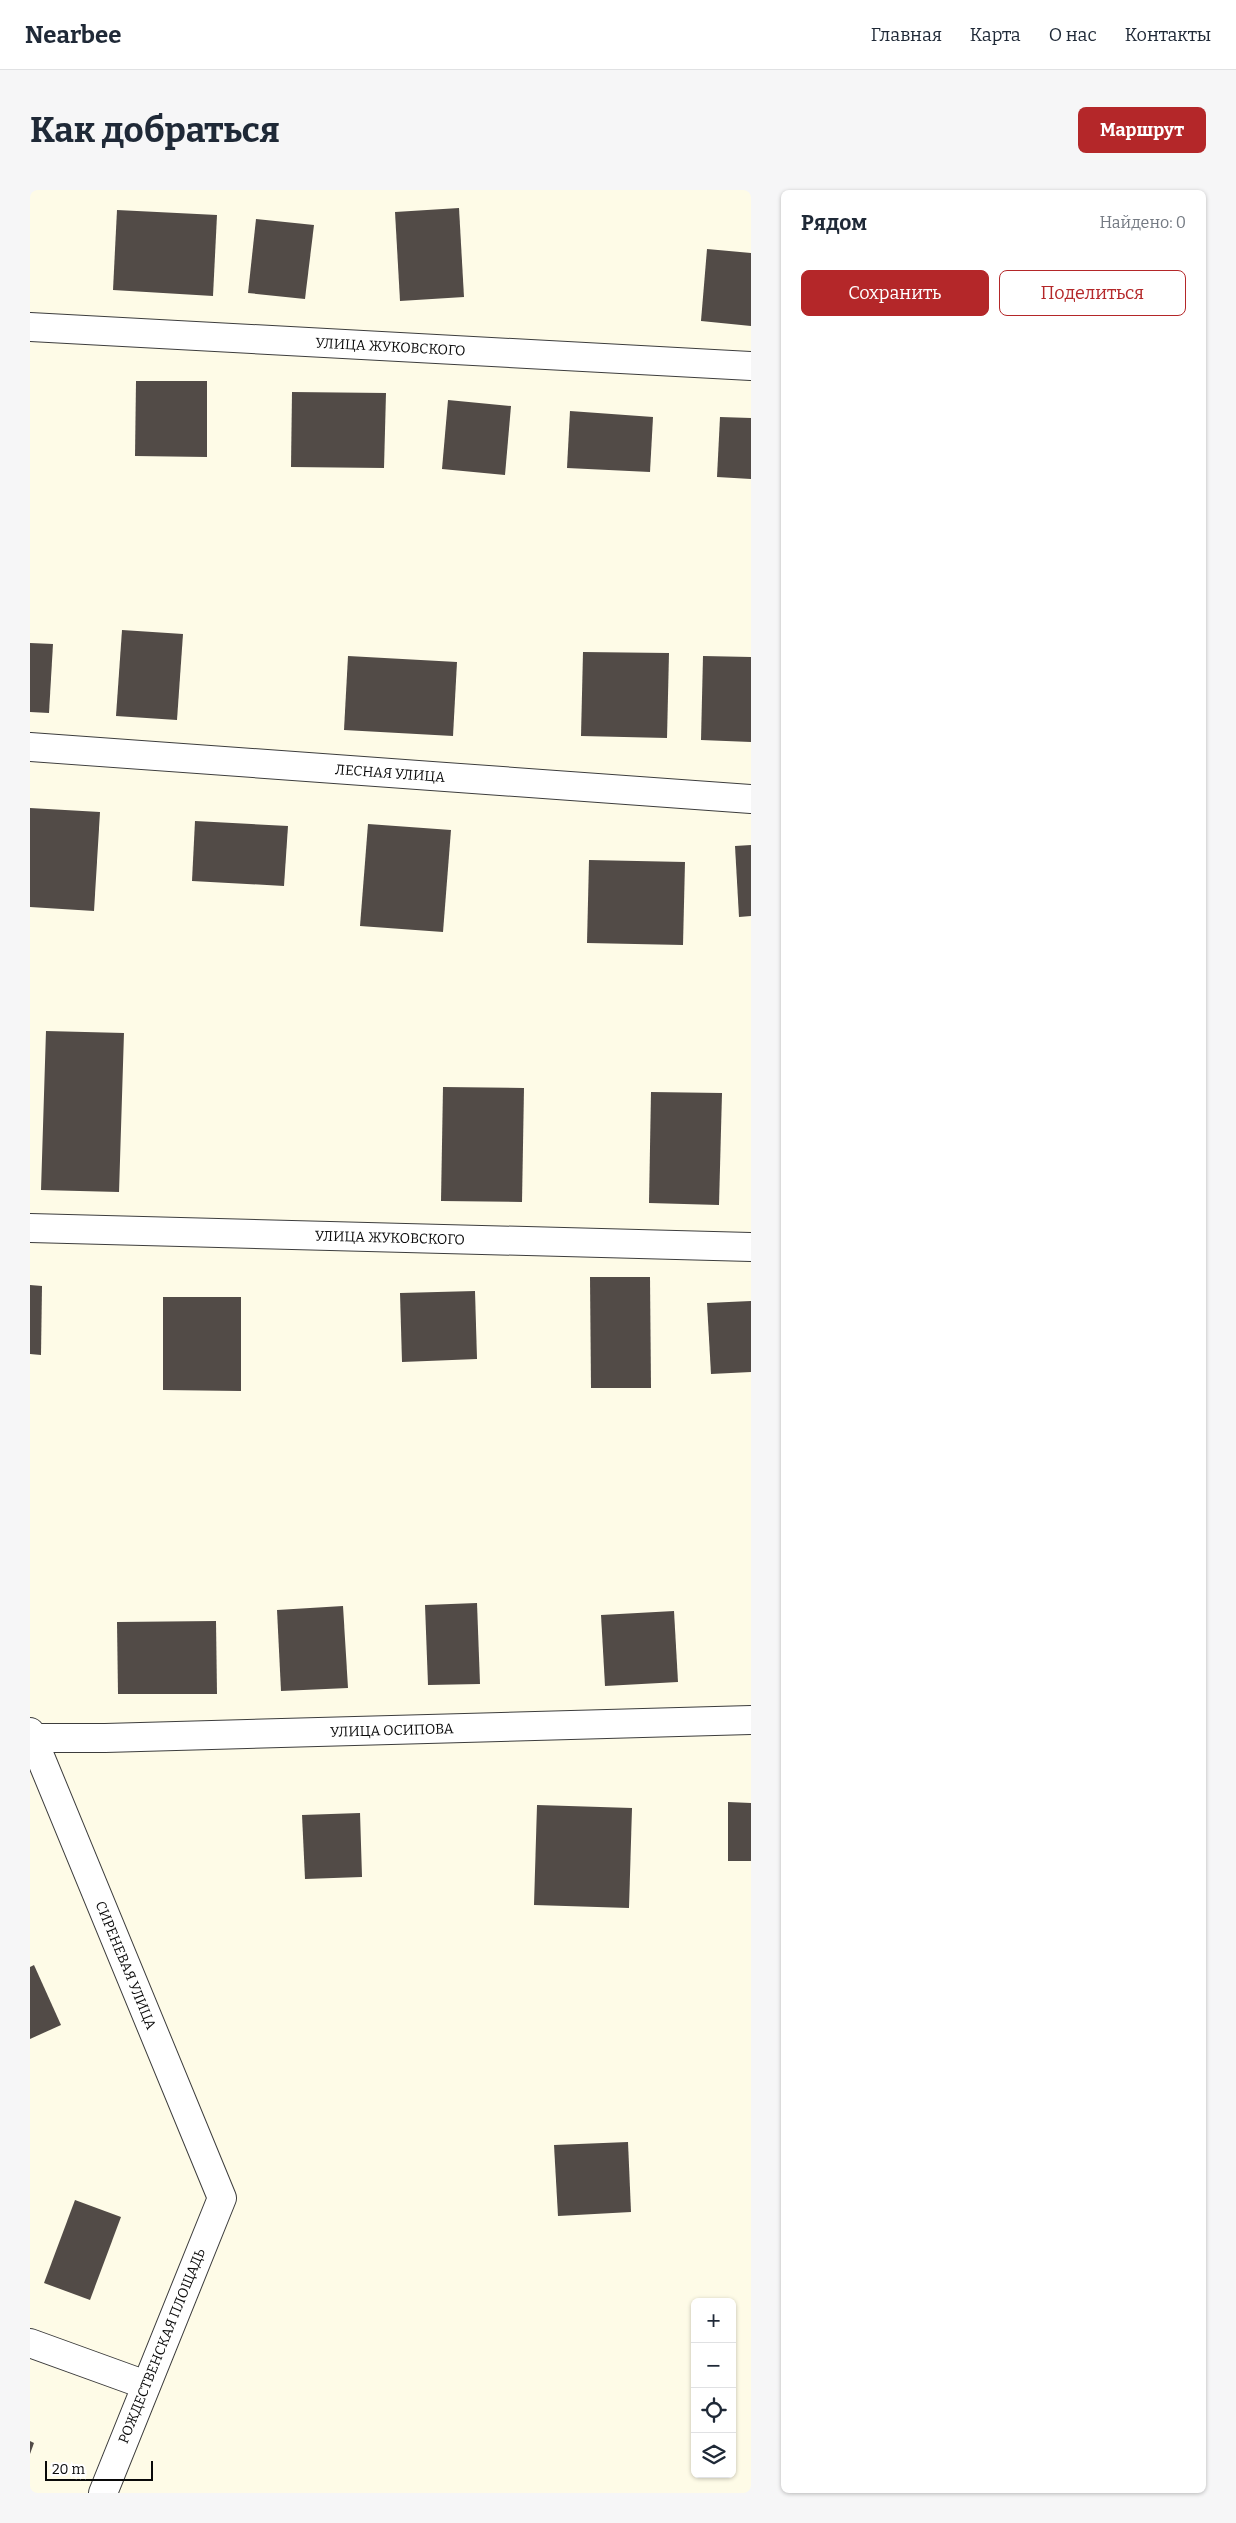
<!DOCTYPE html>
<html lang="ru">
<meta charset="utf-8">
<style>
body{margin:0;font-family:Bitter,serif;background:#f6f6f7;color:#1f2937}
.controls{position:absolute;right:15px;bottom:15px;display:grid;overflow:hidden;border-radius:8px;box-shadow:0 1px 4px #0004}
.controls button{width:45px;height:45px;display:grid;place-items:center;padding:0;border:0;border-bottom:1px solid #e0e1e3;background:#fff;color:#1f2937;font:25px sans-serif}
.scale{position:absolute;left:15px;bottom:12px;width:108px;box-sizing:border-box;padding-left:5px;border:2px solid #0a0a0a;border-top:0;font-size:14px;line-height:18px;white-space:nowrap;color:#0a0a0a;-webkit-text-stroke:4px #fff;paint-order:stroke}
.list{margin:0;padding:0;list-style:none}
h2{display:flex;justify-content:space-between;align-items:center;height:65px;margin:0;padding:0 20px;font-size:21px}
h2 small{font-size:16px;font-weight:400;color:#747a83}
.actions{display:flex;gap:10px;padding:15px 20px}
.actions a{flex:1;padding:11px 0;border:1px solid #b42729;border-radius:8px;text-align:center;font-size:18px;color:#b42729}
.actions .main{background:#b42729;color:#fff}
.icon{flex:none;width:28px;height:28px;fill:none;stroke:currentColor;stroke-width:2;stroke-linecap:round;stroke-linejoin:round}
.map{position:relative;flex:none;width:721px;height:2303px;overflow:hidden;border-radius:8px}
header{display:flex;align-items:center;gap:30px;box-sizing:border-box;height:70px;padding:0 25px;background:#fff;border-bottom:1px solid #e0e1e3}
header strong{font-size:24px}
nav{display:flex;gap:28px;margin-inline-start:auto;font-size:18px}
.intro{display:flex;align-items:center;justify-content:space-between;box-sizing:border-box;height:120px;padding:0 30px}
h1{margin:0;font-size:35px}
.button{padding:12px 22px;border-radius:8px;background:#b42729;color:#fff;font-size:18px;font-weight:700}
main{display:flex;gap:30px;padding:0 30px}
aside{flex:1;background:#fff;border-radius:8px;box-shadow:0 1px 4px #0004}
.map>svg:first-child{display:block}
</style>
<header>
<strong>Nearbee</strong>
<nav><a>Главная</a><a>Карта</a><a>О нас</a><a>Контакты</a></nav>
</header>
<div class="intro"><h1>Как добраться</h1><a class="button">Маршрут</a></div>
<main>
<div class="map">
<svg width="721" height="2303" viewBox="0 0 721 2303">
<rect width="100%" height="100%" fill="#fefbe7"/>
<!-- building -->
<g fill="#524b47">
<path d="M429,18L434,107L370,111L365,22Z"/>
<path d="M87,20L187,25L183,106L83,100Z"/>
<path d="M226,29L284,35L275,109L218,103Z"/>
<path d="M677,59L721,63V136L671,131Z"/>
<path d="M106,191H177V267L105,266Z"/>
<path d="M262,202L356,203L354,278L261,277Z"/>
<path d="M418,210L481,216L475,285L412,279Z"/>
<path d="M540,221L623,227L620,282L537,278Z"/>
<path d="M690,227L721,228V289L687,287Z"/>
<path d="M92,440L153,444L147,530L86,526Z"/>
<path d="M0,453L23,454L19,523L0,522Z"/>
<path d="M553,462L639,463L637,548L551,546Z"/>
<path d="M318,466L427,472L423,546L314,540Z"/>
<path d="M673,466L721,467V552L671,550Z"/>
<path d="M0,618L70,622L64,721L0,717Z"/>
<path d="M165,631L258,636L254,696L162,691Z"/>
<path d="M338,634L421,640L413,742L330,736Z"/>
<path d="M721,655V726L709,727L705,656Z"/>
<path d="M559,670L655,672L653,755L557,753Z"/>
<path d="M16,841L94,843L89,1002L11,1000Z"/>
<path d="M413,897L494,898L492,1012L411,1011Z"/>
<path d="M621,902L692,903L689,1015L619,1013Z"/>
<path d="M560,1087H620L621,1198H561Z"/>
<path d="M0,1095L12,1096L11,1165L0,1164Z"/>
<path d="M445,1101L447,1169L372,1172L370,1103Z"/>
<path d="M133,1107H211V1201L133,1200Z"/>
<path d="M721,1111V1182L681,1184L677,1113Z"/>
<path d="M447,1413L450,1494L398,1495L395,1415Z"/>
<path d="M313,1416L318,1498L251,1501L247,1420Z"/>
<path d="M644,1421L648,1492L575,1496L571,1425Z"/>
<path d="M186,1431L187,1504H88L87,1432Z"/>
<path d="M698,1612L721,1613V1671H698Z"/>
<path d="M507,1615L602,1618L599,1718L504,1715Z"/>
<path d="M330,1623L332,1687L275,1689L272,1625Z"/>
<path d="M4,1775L31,1835L0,1849V1777Z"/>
<path d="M598,1952L601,2022L528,2026L524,1955Z"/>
<path d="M45,2010L91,2027L60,2110L14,2093Z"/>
<path d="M0,2251L4,2253L0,2264Z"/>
</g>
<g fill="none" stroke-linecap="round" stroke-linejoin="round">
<defs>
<g id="street">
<path id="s1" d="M0,137L721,176"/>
<path id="s2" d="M0,557L721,609"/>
<path id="s3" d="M0,1038L721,1057"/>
<path id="s4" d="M0,1542L192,2008L73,2303"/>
<path id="s5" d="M2,1548H75L721,1530"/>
<path d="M0,2153L116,2195"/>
</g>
</defs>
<!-- street casing -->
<use href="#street" stroke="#3d3d3d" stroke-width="30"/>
<!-- street -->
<use href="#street" stroke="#fff" stroke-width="28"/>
</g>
<g text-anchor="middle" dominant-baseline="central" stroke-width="5" stroke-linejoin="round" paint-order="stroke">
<!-- street labels -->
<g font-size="14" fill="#0a0a0a" stroke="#fff">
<text stroke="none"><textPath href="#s1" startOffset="361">УЛИЦА ЖУКОВСКОГО</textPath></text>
<text stroke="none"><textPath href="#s2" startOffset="361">ЛЕСНАЯ УЛИЦА</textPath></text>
<text stroke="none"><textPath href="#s3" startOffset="360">УЛИЦА ЖУКОВСКОГО</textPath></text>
<text stroke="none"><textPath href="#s5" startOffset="360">УЛИЦА ОСИПОВА</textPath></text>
<text stroke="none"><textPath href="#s4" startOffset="252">СИРЕНЕВАЯ УЛИЦА</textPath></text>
<text transform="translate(132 2156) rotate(-68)">РОЖДЕСТВЕНСКАЯ ПЛОЩАДЬ</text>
</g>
</g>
</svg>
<div class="controls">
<button>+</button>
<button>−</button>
<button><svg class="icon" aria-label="locate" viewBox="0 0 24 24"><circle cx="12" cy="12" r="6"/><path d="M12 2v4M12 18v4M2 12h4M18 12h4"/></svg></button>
<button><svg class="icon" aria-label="layers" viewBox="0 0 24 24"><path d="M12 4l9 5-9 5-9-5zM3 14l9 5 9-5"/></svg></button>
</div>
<div class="scale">20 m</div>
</div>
<aside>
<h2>Рядом<small>Найдено: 0</small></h2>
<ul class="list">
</ul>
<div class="actions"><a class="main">Сохранить</a><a>Поделиться</a></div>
</aside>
</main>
